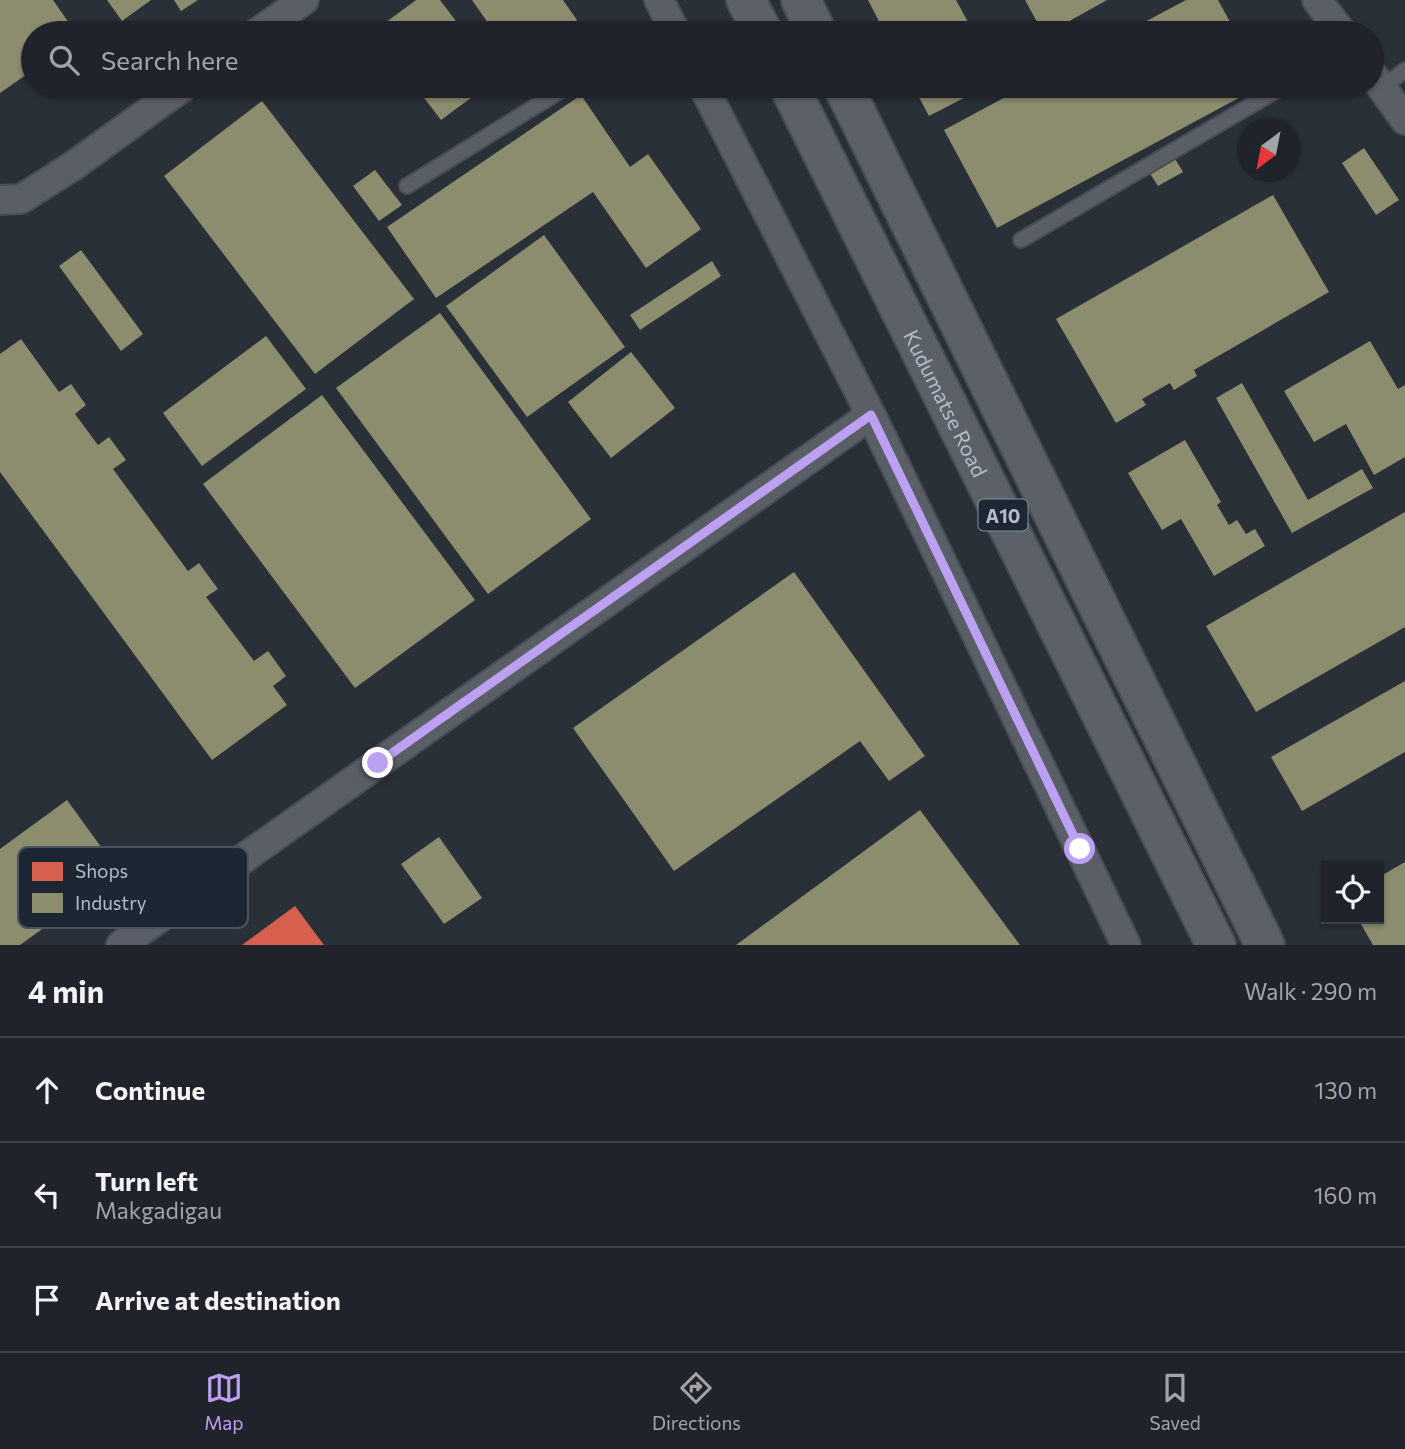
<!DOCTYPE html>
<meta charset="utf-8">
<style>
body{margin:0;font-family:Commissioner,sans-serif;background:#2d3036;color:#f1f3f6}
.controls{position:absolute;right:21px;bottom:21px;display:grid;overflow:hidden;border-radius:0px;box-shadow:0 2px 5px #0004}
.controls button{width:63px;height:63px;display:grid;place-items:center;padding:0;border:0;border-bottom:2px solid #3d4147;background:#20242a;color:#f1f3f6;font:35px sans-serif}
.compass{position:absolute;left:1237px;top:119px;width:63px;height:63px;border-radius:50%;background:#20242a;box-shadow:0 2px 5px #0004;rotate:212deg}
.stop{position:absolute;width:21px;height:21px;margin:-16px;border:5px solid #bca0f2;border-radius:50%;background:#fff}
.stop.end{background:#bca0f2;border-color:#fff;box-shadow:0 2px 7px #0008}
.list{margin:0;padding:0;list-style:none}
h2{display:flex;justify-content:space-between;align-items:center;height:91px;margin:0;padding:0 28px;font-size:30px}
h2 small{font-size:23px;font-weight:400;color:#a2a4a8}
.list li{display:grid;grid-template-columns:46px 1fr auto;gap:21px;align-items:center;box-sizing:border-box;height:105px;padding:0 28px;border-top:2px solid #3d4147}
.list b{display:block;font-size:26px;white-space:nowrap}
.list p{margin:0;font-size:23px;white-space:nowrap;color:#a2a4a8}
.list em{font-size:23px;font-style:normal;color:#a2a4a8}
.icon{flex:none;width:38px;height:38px;fill:none;stroke:currentColor;stroke-width:2;stroke-linecap:round;stroke-linejoin:round}
.map{position:relative;flex:none;width:1405px;height:945px;overflow:hidden}
.search{position:absolute;background:#20242a;box-shadow:0 2px 5px #0004;left:21px;right:21px;top:21px;height:77px;display:flex;align-items:center;gap:18px;box-sizing:border-box;padding:0 24px;border-radius:38px;color:#a2a4a8;font-size:26px}
.sheet{height:406px;background:#20242a}
nav{display:flex;justify-content:space-around;align-items:center;box-sizing:border-box;height:98px;border-top:2px solid #3d4147;background:#20242a;font-size:19px;color:#a2a4a8}
nav a{display:grid;justify-items:center;gap:4px}
nav .on{color:#bca0f2}
.map>svg:first-child{display:block}
</style>
<div class="map">
<svg width="1405" height="945" viewBox="0 0 1405 945">
<rect width="100%" height="100%" fill="#2a3038"/>
<!-- shops -->
<path fill="#d6604d" d="M295,906L324,945H242Z"/>
<!-- industry -->
<g fill="#8c8c6e">
<path d="M0,0H53L76,33H33V70L0,93Z"/>
<path d="M107,0H151L122,21Z"/>
<path d="M174,0H198L181,11Z"/>
<path d="M416,0H440L465,33H376L374,31Z"/>
<path d="M472,0H563L577,20L559,33H495Z"/>
<path d="M868,0H956L974,33H885Z"/>
<path d="M1025,0H1107L1048,33H1043Z"/>
<path d="M1186,0H1218L1236,33H1124Z"/>
<path d="M415,86H487L441,120Z"/>
<path d="M913,86H987L929,116Z"/>
<path d="M1026,86H1261L997,228L944,130Z"/>
<path d="M581,95L630,167L648,154L701,229L646,268L593,192L436,298L387,227Z"/>
<path d="M262,101L414,299L315,374L164,176Z"/>
<path d="M1364,148L1399,200L1376,215L1342,163Z"/>
<path d="M1172,154L1183,172L1158,186L1147,169Z"/>
<path d="M375,170L402,205L379,221L353,186Z"/>
<path d="M1273,195L1329,292L1194,370L1197,376L1174,390L1170,383L1142,399L1146,405L1116,423L1056,319Z"/>
<path d="M544,235L625,347L527,417L446,306Z"/>
<path d="M81,250L143,334L121,351L59,266Z"/>
<path d="M712,261L721,276L640,330L630,315Z"/>
<path d="M440,313L591,519L488,594L336,388Z"/>
<path d="M266,336L306,389L202,466L163,413Z"/>
<path d="M21,339L59,392L71,384L86,405L75,414L98,445L109,437L126,460L113,469L188,571L199,563L218,589L206,597L254,661L268,651L286,676L273,686L287,705L212,760L0,472V354Z"/>
<path d="M1370,341L1398,389L1405,385V457L1374,475L1346,424L1314,442L1284,391Z"/>
<path d="M631,352L675,408L611,458L568,402Z"/>
<path d="M1242,383L1308,500L1362,469L1373,488L1292,533L1216,398Z"/>
<path d="M322,395L475,600L355,688L203,484Z"/>
<path d="M1185,440L1221,502L1217,505L1229,525L1237,520L1246,534L1255,529L1265,546L1214,576L1181,519L1162,530L1128,473Z"/>
<path d="M1405,512V627L1256,712L1206,626Z"/>
<path d="M794,572L925,756L889,781L860,741L674,871L573,728Z"/>
<path d="M1405,681V752L1302,811L1271,757Z"/>
<path d="M67,800L120,873L20,945H0V849Z"/>
<path d="M920,810L1020,945H736Z"/>
<path d="M439,837L482,898L444,924L401,864Z"/>
<path d="M1405,862V945H1373L1358,919H1379V877Z"/>
</g>
<g fill="none" stroke-linecap="round" stroke-linejoin="round">
<defs>
<g id="service">
<path d="M653,33L670,22"/>
<path d="M1382,88L1405,70"/>
<path d="M407,186L568,86"/>
<path d="M1021,240L1284,86"/>
</g>
<g id="minor">
<path d="M659,0L676,33"/>
<path d="M1317,0L1342,33"/>
<path d="M257,33L304,0"/>
<path d="M1372,74L1405,120"/>
<path d="M703,86L871,415L1126,945"/>
<path d="M0,200L21,199L73,166L184,86"/>
<path d="M121,945L871,415"/>
</g>
<g id="primary">
<path d="M746,0L763,33"/>
<path d="M801,0L817,33"/>
<path id="s1" d="M789,86L1216,945"/>
<path d="M843,86L1265,945"/>
</g>
</defs>
<!-- service casing -->
<use href="#service" stroke="#484c53" stroke-width="18"/>
<!-- minor casing -->
<use href="#minor" stroke="#484c53" stroke-width="32"/>
<!-- primary casing -->
<use href="#primary" stroke="#484c55" stroke-width="42"/>
<!-- service -->
<use href="#service" stroke="#5a5e66" stroke-width="14"/>
<!-- minor -->
<use href="#minor" stroke="#5a5e66" stroke-width="28"/>
<!-- primary -->
<use href="#primary" stroke="#5c6168" stroke-width="38"/>
</g>
<g fill="none" stroke-linecap="round" stroke-linejoin="round">
<!-- route -->
<path stroke="#bca0f2" stroke-width="9" d="M378,763L871,415L1080,849"/>
</g>
<g text-anchor="middle" dominant-baseline="central" stroke-width="7" stroke-linejoin="round" paint-order="stroke">
<!-- shield labels -->
<rect fill="#1d2633" stroke="#878f9c" stroke-width="2" x="978.5" y="499.5" width="49" height="31" rx="5"/>
<g font-size="19" font-weight="bold" fill="#b4bcc9">
<text x="1003" y="515">A10</text>
</g>
<!-- street labels -->
<g font-size="21" fill="#b4bcc9" stroke="#1d2633">
<text stroke="none"><textPath href="#s1" startOffset="354">Kudumatse Road</textPath></text>
</g>
</g>
<!-- legend -->
<rect x="18" y="847" width="230" height="81" rx="10" fill="#1d2633" stroke="#4a5360" stroke-width="2"/>
<rect x="32" y="862" width="31" height="19" fill="#d6604d"/>
<rect x="32" y="893" width="31" height="20" fill="#8c8c6e"/>
<g font-size="19" fill="#b4bcc9">
<text x="75" y="878">Shops</text>
<text x="75" y="910">Industry</text>
</g>
</svg>
<div class="controls">
<button><svg class="icon" aria-label="locate" viewBox="0 0 24 24"><circle cx="12" cy="12" r="6"/><path d="M12 2v4M12 18v4M2 12h4M18 12h4"/></svg></button>
</div>
<svg class="compass" viewBox="-18 -18 36 36"><path d="M0-13l5 13h-10z" fill="#e53935"/><path d="M0 13l5-13h-10z" fill="#a2a4a8"/></svg>
<div class="stop" style="left:1080px;top:849px"></div>
<div class="stop end" style="left:378px;top:763px"></div>
<div class="search"><svg class="icon" aria-label="search" viewBox="0 0 24 24"><circle cx="10" cy="10" r="6"/><path d="M15 15l6 6"/></svg>Search here</div>
</div>
<section class="sheet">
<h2>4 min<small>Walk · 290 m</small></h2>
<ul class="list">
<li><svg class="icon" aria-label="ahead" viewBox="0 0 24 24"><path d="M12 20V5M6 11l6-6 6 6"/></svg><div><b>Continue</b></div><em>130 m</em></li>
<li><svg class="icon" aria-label="left" viewBox="0 0 24 24"><path d="M17 20v-9H6M10 6l-5 5 5 5"/></svg><div><b>Turn left</b><p>Makgadigau</p></div><em>160 m</em></li>
<li><svg class="icon" aria-label="arrive" viewBox="0 0 24 24"><path d="M6 21V4h12l-3 4 3 4H6"/></svg><div><b>Arrive at destination</b></div></li>
</ul>
</section>
<nav>
<a class="on"><svg class="icon" aria-label="map" viewBox="0 0 24 24"><path d="M3 6l6-2 6 2 6-2v14l-6 2-6-2-6 2zM9 4v14M15 6v14"/></svg>Map</a>
<a><svg class="icon" aria-label="directions" viewBox="0 0 24 24"><path d="M12 3l9 9-9 9-9-9zM9 14v-3h6M13 9l2 2-2 2"/></svg>Directions</a>
<a><svg class="icon" aria-label="saved" viewBox="0 0 24 24"><path d="M7 4h10v16l-5-4-5 4z"/></svg>Saved</a>
</nav>
